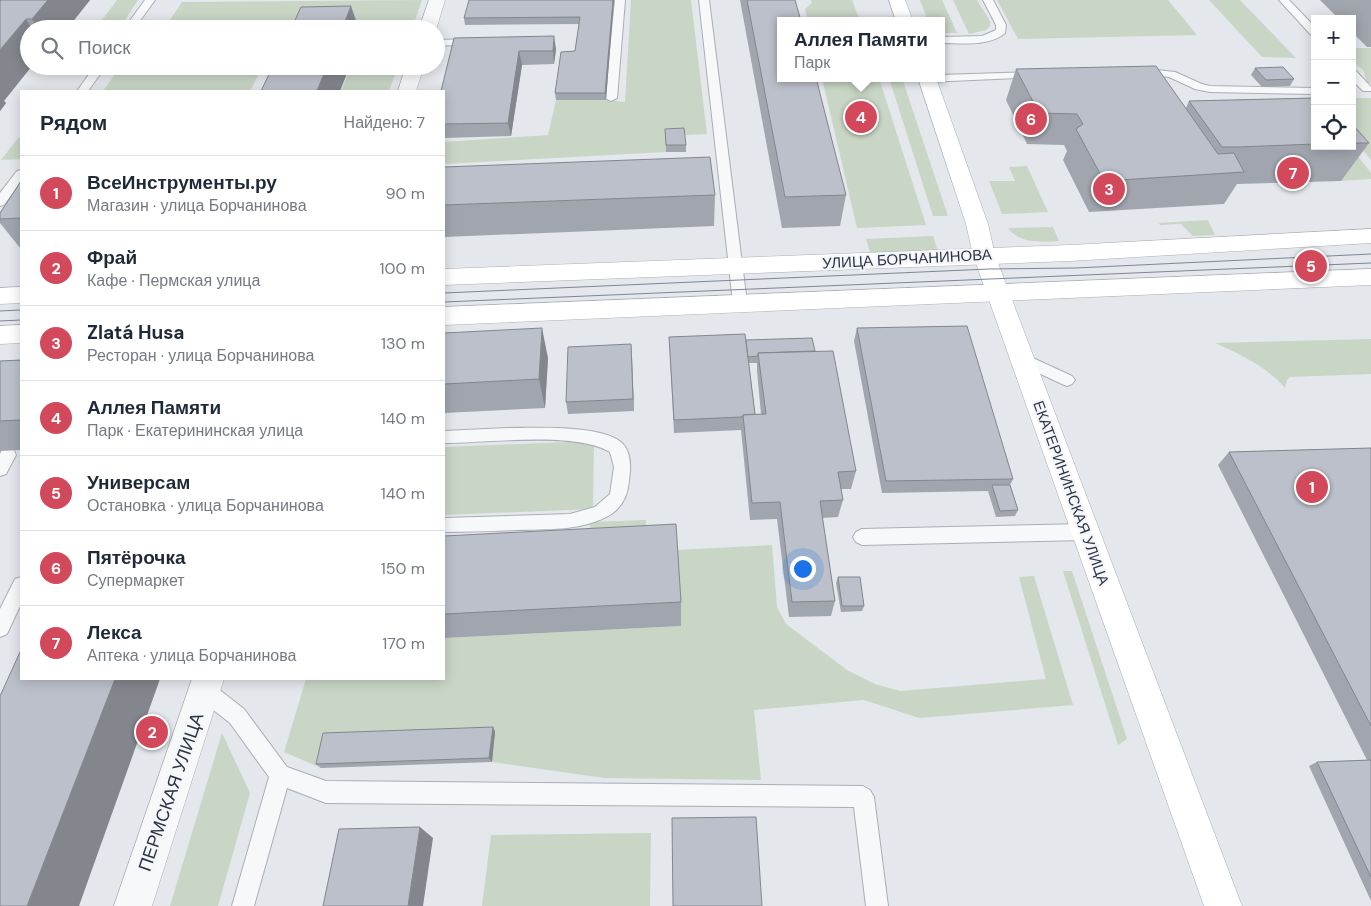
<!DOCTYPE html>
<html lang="ru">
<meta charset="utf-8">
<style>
body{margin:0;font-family:"DM Sans",sans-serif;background:#f2f2f3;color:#1f2937}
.controls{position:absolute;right:15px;top:15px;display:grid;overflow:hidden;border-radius:0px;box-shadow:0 2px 12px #0003}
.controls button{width:45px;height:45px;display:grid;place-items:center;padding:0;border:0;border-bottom:1px solid #e0e1e3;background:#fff;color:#1f2937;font:25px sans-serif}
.you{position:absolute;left:802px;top:568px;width:18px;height:18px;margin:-12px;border:4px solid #fff;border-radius:50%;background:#1a73e8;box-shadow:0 0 0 8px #1a73e833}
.badge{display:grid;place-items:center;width:32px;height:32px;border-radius:50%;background:#d1495b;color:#fff;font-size:16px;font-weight:700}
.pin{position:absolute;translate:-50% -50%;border:2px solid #fff;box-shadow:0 1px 5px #0006}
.popup{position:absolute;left:777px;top:17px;width:168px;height:65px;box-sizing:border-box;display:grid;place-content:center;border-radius:0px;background:#fff;filter:drop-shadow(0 1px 4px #0005);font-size:16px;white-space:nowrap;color:#747a83}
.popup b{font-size:19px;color:#1f2937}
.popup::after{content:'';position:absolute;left:50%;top:100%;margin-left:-10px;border:10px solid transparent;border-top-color:#fff}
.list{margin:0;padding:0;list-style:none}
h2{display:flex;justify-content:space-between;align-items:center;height:65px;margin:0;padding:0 20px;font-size:21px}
h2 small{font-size:16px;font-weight:400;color:#747a83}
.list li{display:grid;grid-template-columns:32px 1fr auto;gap:15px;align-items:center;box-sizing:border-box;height:75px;padding:0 20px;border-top:1px solid #e0e1e3}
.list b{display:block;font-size:19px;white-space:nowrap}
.list p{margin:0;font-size:16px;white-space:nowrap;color:#747a83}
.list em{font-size:16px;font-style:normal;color:#747a83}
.icon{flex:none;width:28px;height:28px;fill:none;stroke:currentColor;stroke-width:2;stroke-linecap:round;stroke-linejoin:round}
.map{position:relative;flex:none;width:1371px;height:906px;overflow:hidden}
.search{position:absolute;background:#fff;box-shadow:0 2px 12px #0003;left:20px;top:20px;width:425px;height:55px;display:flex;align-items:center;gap:12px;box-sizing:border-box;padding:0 18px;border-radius:28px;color:#747a83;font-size:19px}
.panel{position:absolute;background:#fff;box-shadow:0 2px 12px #0003;left:20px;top:90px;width:425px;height:590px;border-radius:0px}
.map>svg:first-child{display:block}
</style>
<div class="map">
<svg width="1371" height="906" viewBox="0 0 1371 906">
<rect width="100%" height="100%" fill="#e4e7ec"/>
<!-- green -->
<g fill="#c9d6c5">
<path d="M117,0H138L125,20H102Z"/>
<path d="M422,0L412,29H164L182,2Z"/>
<path d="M631,0H691L707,134L665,136L666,152L444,164V142L548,135L556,100H606L625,102Z"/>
<path d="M811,0H852L860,21H808L805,9L812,3Z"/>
<path d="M920,0H942L957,33H941V21H928Z"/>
<path d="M953,0H977L990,21V26L986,30L969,34Z"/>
<path d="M997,0H1168L1197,35L1018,39Z"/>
<path d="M1209,0H1240L1296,58L1262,57Z"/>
<path d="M1352,48H1371V83H1367L1363,70L1352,61Z"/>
<path d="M121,66H263L250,91H103Z"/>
<path d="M351,66H398L389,91H341Z"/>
<path d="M822,78H879L926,225L857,228Z"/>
<path d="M889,78H902L948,216H933Z"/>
<path d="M1352,98H1371V160L1352,137Z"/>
<path d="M1303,135L1315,146H1350L1371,173V179L1341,181Z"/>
<path d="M18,138H21V159L1,160Z"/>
<path d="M1027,166L1048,212L1002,214L989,181H1015L1009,167Z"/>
<path d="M1208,220L1215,235L1193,236L1181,224L1160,225L1159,223Z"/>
<path d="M1053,227L1059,241C1041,242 1020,244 1008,228Z"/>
<path d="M933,236L938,252L871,255L866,239Z"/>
<path d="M1371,339V374L1290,377L1287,380L1285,388C1267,367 1240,354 1215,343Z"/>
<path d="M594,441L593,509L444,515V447Z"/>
<path d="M646,520L647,552L588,555L590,522Z"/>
<path d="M772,545L777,607L786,624L847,670L875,684L900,691L1046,679L1019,577L1034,576L1073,705L919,718L864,700L754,710L761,780L604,778L492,762L495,732L328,737L321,768L284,752L306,679H444V638L681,626L676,550Z"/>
<path d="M1063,571H1072L1127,739L1118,745Z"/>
<path d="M222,733L250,793L218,906H170Z"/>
<path d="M651,833L650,906H482L491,835Z"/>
</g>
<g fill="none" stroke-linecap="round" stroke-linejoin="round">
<defs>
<g id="lane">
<path d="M145,0H155L134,29H124Z"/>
<path d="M615,0H625L617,98L611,101L605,98Z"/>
<path d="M699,0H709L747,303L745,307H735L733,303Z"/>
<path d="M983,0H993L1006,25L1005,33C989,47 961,43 941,43V37L982,36L996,30V25Z"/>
<path d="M1279,0H1289L1315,27V36L1311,35Z"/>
<path d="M474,39L478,40L479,42L478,44L436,46V40Z"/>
<path d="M95,66H106L88,91H77Z"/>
<path d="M1138,68L1175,72L1202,84L1210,86L1315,88V94L1210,92L1195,89L1169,77L1134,73L1133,71Z"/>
<path d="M1352,70L1356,71L1371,87V91H1363L1352,80Z"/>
<path d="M1036,72L1040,73L1041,75L1040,77L927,82L922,79L941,78V75Z"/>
<path d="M21,170V182L4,205L0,206V193L17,171Z"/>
<path d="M1022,353L1072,376L1075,380L1072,384L1067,386L1062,384L1017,363L1015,359L1017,355Z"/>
<path d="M507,428C533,428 605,424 623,444C631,453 631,468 629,480C628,496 621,510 606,517C579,531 547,529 516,530C492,531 468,532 444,532V518L570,514L595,507L610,494L614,467L610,452C574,431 487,443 444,443V431Z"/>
<path d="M8,448L14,450L16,455L6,474L0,476V454L2,450Z"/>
<path d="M1086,524L1092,527L1095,532L1092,537L1086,540L862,545L856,542L853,537L856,532L862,529Z"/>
<path d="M21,577V604L7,634L0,637V609L15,579Z"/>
<path d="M205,681L212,684L244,709L287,767L326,781L863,786L870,790L874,797L888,906H866L854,807L326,803L287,788L254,906H232L269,777L230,723L198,698L195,691L198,684Z"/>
</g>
<g id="street">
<path d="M429,0H445L436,30L419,29Z"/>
<path d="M406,66H424L416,91H398Z"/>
<path d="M192,679H224L152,906H114Z"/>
</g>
<g id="secondary">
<path d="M1371,229V243L1070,261L444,285V269L1070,245Z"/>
<path d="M1371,269V285L444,325V307Z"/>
<path d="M21,287V303L0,304V288Z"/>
<path d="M21,325V343L0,344V326Z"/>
</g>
<g id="primary">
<path d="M889,0H905L913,21H896Z"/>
<path d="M918,78H936L988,224L995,255L1242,906H1204L973,255L966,224Z"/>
</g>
</defs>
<!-- lane casing -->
<use href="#lane" stroke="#a9aeb7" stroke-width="2"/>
<!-- street casing -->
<use href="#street" stroke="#a9aeb7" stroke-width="1"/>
<!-- secondary casing -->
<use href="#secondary" stroke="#a9aeb7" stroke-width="1"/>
<!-- primary casing -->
<use href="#primary" stroke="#a3abb8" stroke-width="1"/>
<!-- lane -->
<use href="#lane" fill="#f7f8fa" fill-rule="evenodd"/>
<!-- street -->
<use href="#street" fill="#f7f8fa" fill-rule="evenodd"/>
<!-- secondary -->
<use href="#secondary" fill="#fff" fill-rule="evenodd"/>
<!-- primary -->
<use href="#primary" fill="#fff" fill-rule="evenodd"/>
<!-- tram -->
<g stroke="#7d8696" stroke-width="1">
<path d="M444,293L989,269L1076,268L1371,254"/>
<path d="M444,302L1371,263"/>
<path d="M0,311L21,310"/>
<path d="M0,321L21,320"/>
</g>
</g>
<!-- wall -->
<g fill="#a1a5ae" fill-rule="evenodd">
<path d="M1,0H90L67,29H29L4,101L6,103L0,111Z"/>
<path d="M469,0H614L606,100H556L555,93L575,51L579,24L465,25L464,18Z"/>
<path d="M740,0H795L846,195L840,226L782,228Z"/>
<path d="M1320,0H1371V47H1367L1352,32V19H1339Z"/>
<path d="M454,38L556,49L554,64L522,65L511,136L444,138V91Z"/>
<path d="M1255,68L1294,79L1290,86L1262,87L1251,75Z"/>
<path d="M1016,69L1186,108L1189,101L1315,98V146H1352V124L1369,143L1341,181L1237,184L1224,204L1089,212L1063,160L1067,151L1064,145L1027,144L1006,100Z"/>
<path d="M665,129L686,145V152H666Z"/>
<path d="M444,167L715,195L714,226L444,237Z"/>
<path d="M21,181V249L0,223V213Z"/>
<path d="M857,328L1013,479L1010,485L1018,510L1015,516L996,517L988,491L882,493L854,341Z"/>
<path d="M444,333L548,358L545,408L444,413Z"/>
<path d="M669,337L746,342L815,351L856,471L851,489H841L843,500L838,517L822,518L835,601L831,616L789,617L777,519L750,520L741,430L674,433ZM749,363H757V371L761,414H755Z"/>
<path d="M631,344L634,411L568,414L566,402Z"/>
<path d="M21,360V450L0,451V361Z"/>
<path d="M1371,448V901L1309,766L1317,762L1367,760L1218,465L1229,452Z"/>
<path d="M444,536L681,602V626L444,638Z"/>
<path d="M838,577L864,606L862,611L841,612L836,583Z"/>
<path d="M493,727L495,732L492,762L321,768L316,764Z"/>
</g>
<!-- shaded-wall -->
<g fill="#83868d">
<path d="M48,0H90L67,29H38L32,19Z"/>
<path d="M613,0H614L606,100L605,93Z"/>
<path d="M351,6L359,29H342Z"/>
<path d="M26,19L32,29H29V66H32L4,101L6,103L0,111V50Z"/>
<path d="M554,36L556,49L554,64L553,51Z"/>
<path d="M519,51L522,65L511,136L508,123Z"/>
<path d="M327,66H350L340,91H317Z"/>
<path d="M542,328L548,358L545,408L539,379Z"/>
<path d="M631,344L632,357L634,411L633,399Z"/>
<path d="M115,679H160L79,906H27Z"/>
<path d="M493,727L495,732L492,762L489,758Z"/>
<path d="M420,827L433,838L423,906H408Z"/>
</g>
<!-- building -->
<g fill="#bbc0ca" stroke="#83868d">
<path d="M1,0H48L32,19H26L0,50V1Z"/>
<path d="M469,0H613L605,93H555L561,52L575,51L580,17L464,18Z"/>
<path d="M747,0H795L801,21H781V78H816L846,195L785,197Z"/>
<path d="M351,6L342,29H291L301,7Z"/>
<path d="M554,36L553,51H519L508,123L444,124V91H441L454,38Z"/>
<path d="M273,66H327L317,91H261Z"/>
<path d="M1156,66L1218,154L1234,153L1244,172L1104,181L1076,129L1083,124L1077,114L1039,113L1016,69Z"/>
<path d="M1283,67L1294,79L1266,80L1255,68Z"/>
<path d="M1315,98V144L1238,147H1222L1189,101Z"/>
<path d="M1352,124L1369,143H1352Z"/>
<path d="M684,128L686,145H666L665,129Z"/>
<path d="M710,157L715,195L444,205V167Z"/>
<path d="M21,181V218L0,219V213Z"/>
<path d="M967,326L1013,479L886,481L857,328Z"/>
<path d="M542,328L539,379L444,384V333Z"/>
<path d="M745,334L755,414L743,415L742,417L674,420L669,337Z"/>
<path d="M812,338L815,351L758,353V356L748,357L746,340Z"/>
<path d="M631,344L633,399L566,402L568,347Z"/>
<path d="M833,351L856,471L838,472L843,500L820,501L835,601L792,602L780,502L752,503L743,415L766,414L758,353Z"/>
<path d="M21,360V420L0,421V361Z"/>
<path d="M1371,448V726L1229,452Z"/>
<path d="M992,485H1010L1018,510L1000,511Z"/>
<path d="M676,524L681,602L444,614V536Z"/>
<path d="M838,577H860L864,606H842Z"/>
<path d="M21,650V679H115L27,906H0V696Z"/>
<path d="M493,727L489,758L316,764L323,733Z"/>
<path d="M1371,760V877L1317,762Z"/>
<path d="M756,817L762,906H673L672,818Z"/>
<path d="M420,827L408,906H323L339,829Z"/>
</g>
<g text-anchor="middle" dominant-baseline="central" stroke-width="4.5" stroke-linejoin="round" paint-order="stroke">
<!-- street labels -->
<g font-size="15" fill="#2b3445" stroke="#f4f6f9">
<text transform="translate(907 259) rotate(-3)">УЛИЦА БОРЧАНИНОВА</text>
<text transform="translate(1071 493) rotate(70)">ЕКАТЕРИНИНСКАЯ УЛИЦА</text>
</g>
<!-- near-street labels -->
<g font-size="18" fill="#2b3445" stroke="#f4f6f9">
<text transform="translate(171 792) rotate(-71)">ПЕРМСКАЯ УЛИЦА</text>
</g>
</g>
</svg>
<div class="controls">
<button>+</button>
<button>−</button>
<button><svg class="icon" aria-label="locate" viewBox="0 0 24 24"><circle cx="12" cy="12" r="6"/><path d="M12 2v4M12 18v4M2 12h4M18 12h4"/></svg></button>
</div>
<div class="you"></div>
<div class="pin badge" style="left:1312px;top:487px">1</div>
<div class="pin badge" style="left:152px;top:732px">2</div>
<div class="pin badge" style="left:1109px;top:189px">3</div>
<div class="pin badge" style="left:861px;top:117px">4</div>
<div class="popup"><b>Аллея Памяти</b>Парк</div>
<div class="pin badge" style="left:1311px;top:266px">5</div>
<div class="pin badge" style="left:1031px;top:119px">6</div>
<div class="pin badge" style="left:1293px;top:173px">7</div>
<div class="search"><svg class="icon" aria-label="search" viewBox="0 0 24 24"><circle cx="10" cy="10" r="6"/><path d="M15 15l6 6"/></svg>Поиск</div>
<section class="panel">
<h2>Рядом<small>Найдено: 7</small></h2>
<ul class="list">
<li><span class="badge">1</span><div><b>ВсеИнструменты.ру</b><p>Магазин · улица Борчанинова</p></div><em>90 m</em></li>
<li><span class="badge">2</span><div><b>Фрай</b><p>Кафе · Пермская улица</p></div><em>100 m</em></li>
<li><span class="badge">3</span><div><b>Zlatá Husa</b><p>Ресторан · улица Борчанинова</p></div><em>130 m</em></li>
<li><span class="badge">4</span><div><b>Аллея Памяти</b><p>Парк · Екатерининская улица</p></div><em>140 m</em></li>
<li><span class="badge">5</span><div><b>Универсам</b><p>Остановка · улица Борчанинова</p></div><em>140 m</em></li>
<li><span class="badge">6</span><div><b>Пятёрочка</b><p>Супермаркет</p></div><em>150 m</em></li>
<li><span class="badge">7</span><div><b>Лекса</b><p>Аптека · улица Борчанинова</p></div><em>170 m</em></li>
</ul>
</section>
</div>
